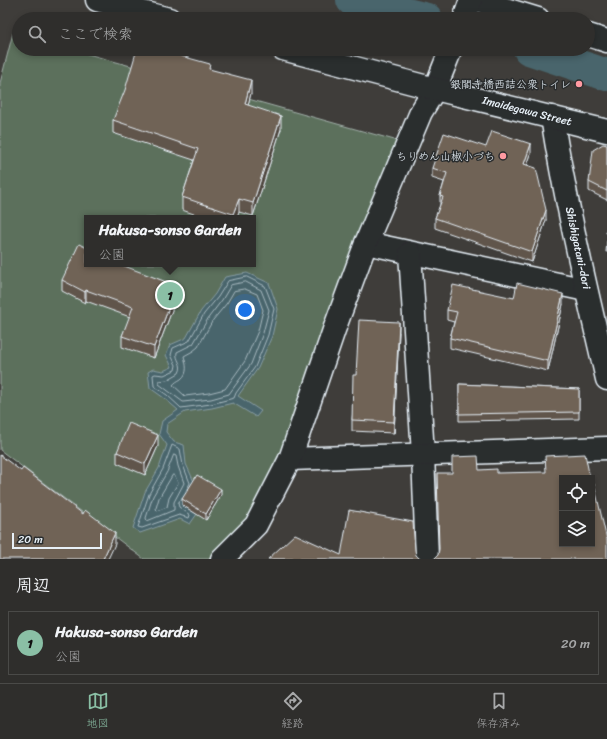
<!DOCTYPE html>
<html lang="ja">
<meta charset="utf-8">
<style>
body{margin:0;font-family:Sriracha,"Klee One",sans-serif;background:#373634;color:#f1f3f6}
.controls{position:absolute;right:12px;bottom:12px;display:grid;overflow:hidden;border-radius:0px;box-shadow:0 2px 6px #0003}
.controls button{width:36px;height:36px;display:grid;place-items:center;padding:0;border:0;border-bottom:1px solid #4a4a48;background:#2f2e2c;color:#f1f3f6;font:20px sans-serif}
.scale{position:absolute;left:12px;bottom:10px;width:90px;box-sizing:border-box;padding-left:4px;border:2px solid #e8f1f8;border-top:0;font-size:11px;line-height:14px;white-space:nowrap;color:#e8f1f8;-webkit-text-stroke:3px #2a2d2e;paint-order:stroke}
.you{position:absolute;left:245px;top:310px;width:14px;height:14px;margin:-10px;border:3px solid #fff;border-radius:50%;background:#1a73e8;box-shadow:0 0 0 6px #1a73e833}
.badge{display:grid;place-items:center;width:26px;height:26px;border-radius:50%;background:#8abfa5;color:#111;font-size:13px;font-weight:700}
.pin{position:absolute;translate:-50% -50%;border:2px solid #fff;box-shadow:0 1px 4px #0006}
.popup{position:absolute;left:84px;top:215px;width:172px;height:52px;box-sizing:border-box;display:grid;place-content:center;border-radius:0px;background:#2f2e2c;filter:drop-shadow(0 1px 3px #0005);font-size:13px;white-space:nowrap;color:#a7a8a9}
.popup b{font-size:15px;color:#f1f3f6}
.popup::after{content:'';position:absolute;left:50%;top:100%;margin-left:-8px;border:8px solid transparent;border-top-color:#2f2e2c}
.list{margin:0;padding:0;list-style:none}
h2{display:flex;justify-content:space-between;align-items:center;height:52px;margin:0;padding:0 16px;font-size:17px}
h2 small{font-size:13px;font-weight:400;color:#a7a8a9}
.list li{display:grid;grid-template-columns:26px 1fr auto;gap:12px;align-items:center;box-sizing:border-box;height:64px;margin:0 8px 8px;padding:0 8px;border:1px solid #4a4a48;border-radius:0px}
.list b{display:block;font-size:15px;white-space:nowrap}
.list p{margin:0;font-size:13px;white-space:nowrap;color:#a7a8a9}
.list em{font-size:13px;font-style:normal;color:#a7a8a9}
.icon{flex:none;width:22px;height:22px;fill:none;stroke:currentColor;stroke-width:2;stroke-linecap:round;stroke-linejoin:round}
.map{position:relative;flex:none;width:607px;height:559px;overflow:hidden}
.search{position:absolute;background:#2f2e2c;box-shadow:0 2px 6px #0003;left:12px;right:12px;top:12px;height:44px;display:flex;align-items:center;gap:10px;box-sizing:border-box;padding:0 14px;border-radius:22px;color:#a7a8a9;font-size:15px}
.sheet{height:124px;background:#2f2e2c}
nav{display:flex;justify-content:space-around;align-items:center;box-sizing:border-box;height:56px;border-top:1px solid #4a4a48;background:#2f2e2c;font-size:11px;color:#a7a8a9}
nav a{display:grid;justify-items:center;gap:2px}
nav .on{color:#8abfa5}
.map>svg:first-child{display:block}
</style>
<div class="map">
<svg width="607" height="559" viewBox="0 0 607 559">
<rect width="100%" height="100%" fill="#3f3d3a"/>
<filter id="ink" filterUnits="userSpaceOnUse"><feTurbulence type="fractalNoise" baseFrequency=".025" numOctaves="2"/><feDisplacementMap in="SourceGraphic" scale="8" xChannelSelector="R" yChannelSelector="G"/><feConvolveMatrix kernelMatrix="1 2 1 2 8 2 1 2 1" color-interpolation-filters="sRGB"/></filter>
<g filter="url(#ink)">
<!-- green -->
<path fill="#5c705b" stroke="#a2b0aa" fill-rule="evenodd" d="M13,33L19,35V49H70L398,141L280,457L246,523L209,559H144L0,450V83ZM87,218H253V264H87Z"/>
<!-- water -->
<path fill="#48656c" stroke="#889da4" d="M247,273L269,283L278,309L272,336L258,368L238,396L261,411L256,417L233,403L212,408L185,412L167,424L166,432L174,442L184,445L186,464L195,484L182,505L197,514L190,524L180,519L140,533L133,528L145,492L159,468L167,445L159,434L162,421L178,410L164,398L150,388L148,372L153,369L163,371L172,367L166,355L170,345L186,338L201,311L215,294L225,277Z"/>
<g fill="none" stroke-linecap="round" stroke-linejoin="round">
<!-- shore -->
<g stroke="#a8b9c0" stroke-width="1">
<path d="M247,277L265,286L274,309L268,335L255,367L236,393L234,398L211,404L181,408L167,395L154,386L153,375L155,374L164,375L175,370L176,365L171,355L173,348L189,341L204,314L218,297L228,281Z"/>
<path d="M246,282L261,290L269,310L263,333L251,364L229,394L211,399L183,402L159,384V381L167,380L179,373C184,364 175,360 177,352L193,344L209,317L222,300L231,285Z"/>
<path d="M245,289L257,294L263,310L258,331L245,361L225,389L209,393L185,396L173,385C175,382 178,381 181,379C189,373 186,364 184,356L193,351L198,347L213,320L227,303L234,291Z"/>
<path d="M174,455L176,456L178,466L184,483L174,502V510L147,521L146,518L153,496L167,472Z"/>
<path d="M173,475L175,476L178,483L169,498L167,507L157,511L156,508L159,498Z"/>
<path d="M181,499L178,503L179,507L190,515L189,518L179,515L142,528L138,527L149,494L163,469L172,445L180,449L183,465L190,483L186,491"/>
</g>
<!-- canal -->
<g stroke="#48656c" stroke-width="32">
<path d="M352,0L427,19"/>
<path d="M529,49L607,75"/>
</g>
<defs>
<g id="minor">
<path d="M476,0L538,19"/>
<path d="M464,19L471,0"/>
<path d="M588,35L607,41"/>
<path d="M366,243L586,290"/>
<path d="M410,253L423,454L427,559"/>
<path d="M290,459L607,448"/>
<path d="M222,559L256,525L290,459L334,330L366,243L421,112L435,89L451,49"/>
</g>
<path id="tertiary" d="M552,117C566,205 587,292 607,379"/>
<g id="secondary">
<path d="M97,0L169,19"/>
<path d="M283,49L435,89L607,131"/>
</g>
</defs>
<!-- minor casing -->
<use href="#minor" stroke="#e8f1f8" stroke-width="25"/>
<!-- tertiary casing -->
<use href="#tertiary" stroke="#e8f1f8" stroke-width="25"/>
<!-- secondary casing -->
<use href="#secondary" stroke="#e8f1f8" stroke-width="25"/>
<!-- minor -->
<use href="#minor" stroke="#2a2d2e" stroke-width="22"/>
<!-- tertiary -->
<use href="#tertiary" stroke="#2a2d2e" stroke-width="22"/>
<!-- secondary -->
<use href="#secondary" stroke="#2a2d2e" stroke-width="22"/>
</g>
<!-- wall -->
<g fill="#60554b" stroke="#e8f1f8">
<path d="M210,69L251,93L248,105L281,129L253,216L239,212L237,218H206L182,210V197L194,160L113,133V120Z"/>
<path d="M607,145V200L589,191V182Z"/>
<path d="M486,147L531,154L527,165L546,220L532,262L435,228V218L440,205V196L444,182L432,178V168Z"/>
<path d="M607,222V233H606Z"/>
<path d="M607,241V252H606Z"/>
<path d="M62,280L177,297L154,358L122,347V336L130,317L86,301L85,303L62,291Z"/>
<path d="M514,298L563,304L548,371L450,348V338L454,322L447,320V310Z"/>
<path d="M399,332L394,433L352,431V420L356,375Z"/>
<path d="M459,384L579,389V419L459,421Z"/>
<path d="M158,446L145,475L117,463V452Z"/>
<path d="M221,495L206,520L182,505V499Z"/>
</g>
<!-- shaded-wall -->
<g fill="#4e453d" stroke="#e8f1f8">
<path d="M251,80V93L245,117V104Z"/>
<path d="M281,116V129L253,216V203Z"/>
<path d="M531,144V154L524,174V164Z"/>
<path d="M239,199V212L237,218H233V214Z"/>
<path d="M546,210V220L532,262V252Z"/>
<path d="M177,286V297L154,358V347Z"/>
<path d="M86,290V301L85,303V292Z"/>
<path d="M563,294V304L548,371V361Z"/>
<path d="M399,322V332L394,433V422Z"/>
<path d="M158,435V446L145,475V464Z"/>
<path d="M221,489V495L206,520V514Z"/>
<path d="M115,533V544L108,559H103Z"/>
</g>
<!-- building -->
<g fill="#706357" stroke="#e8f1f8">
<path d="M137,49H156L210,64L209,69L251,80L245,104L281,116L253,203L239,199L233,214L182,197L198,149L113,120L125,90Z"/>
<path d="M492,131L531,144L524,164L536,168L546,210L532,252L435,218L443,197L440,196L447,173L432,168L444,133L486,147Z"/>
<path d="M603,144L607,145V191L589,182L593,150Z"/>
<path d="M79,244L87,248V264H119L177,286L154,347L122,336L133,307L86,290L85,292L62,280Z"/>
<path d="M517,283L563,294L548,361L450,338L457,312L447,310L453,285L514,298Z"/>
<path d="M359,320L399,322L394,422L352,420L353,375H356Z"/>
<path d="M459,384L579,389V412L459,414Z"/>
<path d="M129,423L158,435L145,464L117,452Z"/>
<path d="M585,454L590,478H562V544H592V484H594L607,540V559H434L438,555L439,549L437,473H452V457L478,456L479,470L497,469V473L546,472L545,456Z"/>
<path d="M0,455L21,471L23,468L83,514L85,510L115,533L103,559H1L0,558Z"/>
<path d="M197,475L221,489L206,514L182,499Z"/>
<path d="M349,510L413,522L415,550L416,555L420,559H268L295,534L341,555Z"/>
</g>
</g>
<!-- markers -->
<g fill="#ff9aa2" stroke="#2a2d2e" stroke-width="1.5">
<circle cx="579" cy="84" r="4"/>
<circle cx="503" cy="156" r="4"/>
</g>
<g text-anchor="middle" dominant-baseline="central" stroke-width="3" stroke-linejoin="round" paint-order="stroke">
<!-- poi labels -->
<g font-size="11" fill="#e8f1f8" stroke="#2a2d2e" text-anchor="end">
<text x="571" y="84">銀閣寺橋西詰公衆トイレ</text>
<text x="495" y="156">ちりめん山椒小づち</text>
</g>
<!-- street labels -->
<g font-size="11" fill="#e8f1f8" stroke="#2a2d2e">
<text transform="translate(527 111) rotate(14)">Imaidegawa Street</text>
<text transform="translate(578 248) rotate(78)">Shishigatani-dori</text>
</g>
</g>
</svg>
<div class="controls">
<button><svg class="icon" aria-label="locate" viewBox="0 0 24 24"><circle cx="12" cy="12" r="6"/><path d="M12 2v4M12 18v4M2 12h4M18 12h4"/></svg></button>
<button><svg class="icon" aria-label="layers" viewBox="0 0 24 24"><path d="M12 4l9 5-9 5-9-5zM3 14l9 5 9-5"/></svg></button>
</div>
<div class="scale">20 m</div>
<div class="you"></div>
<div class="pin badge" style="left:170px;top:295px">1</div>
<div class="popup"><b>Hakusa-sonso Garden</b>公園</div>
<div class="search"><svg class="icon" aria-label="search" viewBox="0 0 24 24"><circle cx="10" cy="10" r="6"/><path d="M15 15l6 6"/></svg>ここで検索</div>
</div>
<section class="sheet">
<h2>周辺<small></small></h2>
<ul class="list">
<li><span class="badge">1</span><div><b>Hakusa-sonso Garden</b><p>公園</p></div><em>20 m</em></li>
</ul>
</section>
<nav>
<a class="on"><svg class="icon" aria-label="map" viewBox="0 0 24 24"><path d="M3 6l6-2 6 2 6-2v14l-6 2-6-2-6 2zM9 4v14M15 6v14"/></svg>地図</a>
<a><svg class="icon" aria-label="directions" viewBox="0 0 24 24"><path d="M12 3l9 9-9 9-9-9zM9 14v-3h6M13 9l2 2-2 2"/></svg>経路</a>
<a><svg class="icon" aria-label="saved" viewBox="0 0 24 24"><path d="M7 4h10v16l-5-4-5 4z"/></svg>保存済み</a>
</nav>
